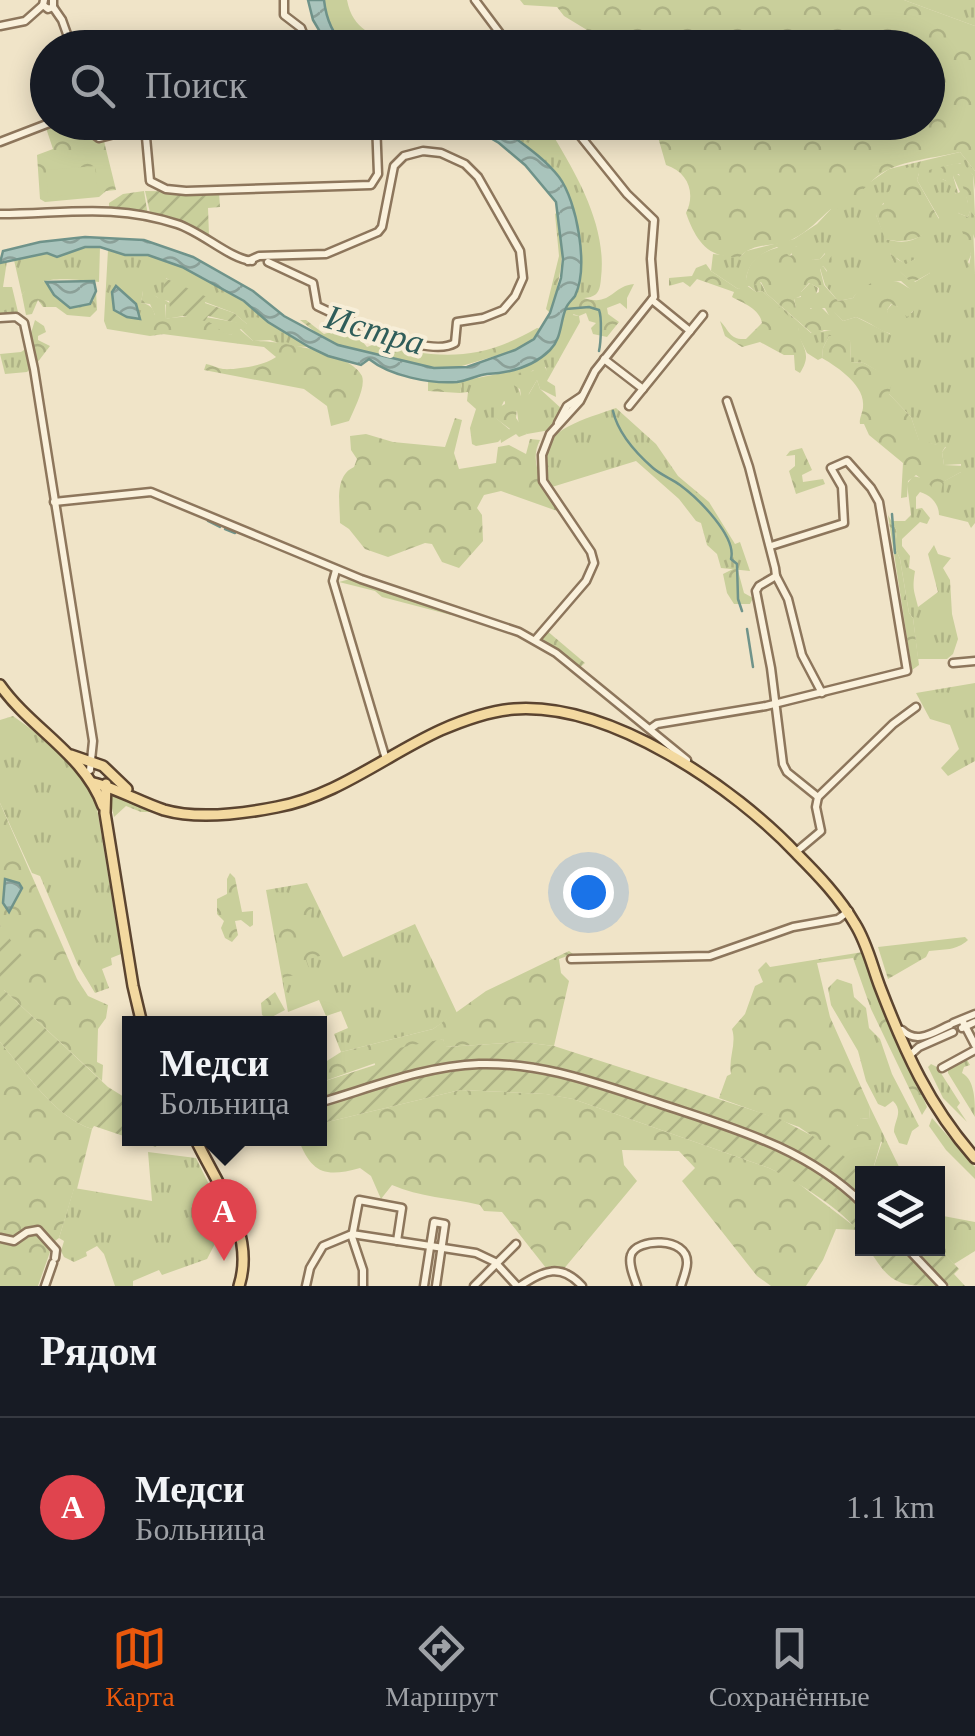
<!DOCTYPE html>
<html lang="ru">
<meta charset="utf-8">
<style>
body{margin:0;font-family:Georgia,serif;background:#20242c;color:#f1f3f6}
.controls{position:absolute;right:30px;bottom:30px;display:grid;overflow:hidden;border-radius:0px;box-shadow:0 5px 25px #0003}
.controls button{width:90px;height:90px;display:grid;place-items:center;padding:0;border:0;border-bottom:2px solid #363941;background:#171b24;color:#f1f3f6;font:50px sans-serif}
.you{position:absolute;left:588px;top:892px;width:35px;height:35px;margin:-25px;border:8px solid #fff;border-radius:50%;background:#1a73e8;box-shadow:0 0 0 15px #1a73e833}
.badge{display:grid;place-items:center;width:65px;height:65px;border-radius:50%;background:#ea580c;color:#fff;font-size:32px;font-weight:700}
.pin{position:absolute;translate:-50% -82px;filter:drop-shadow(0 2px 5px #0008)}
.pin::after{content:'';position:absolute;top:52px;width:35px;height:30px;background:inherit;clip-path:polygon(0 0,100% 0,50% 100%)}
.popup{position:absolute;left:122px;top:1016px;width:205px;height:130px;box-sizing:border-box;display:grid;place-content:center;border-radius:0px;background:#171b24;filter:drop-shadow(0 2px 8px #0005);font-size:32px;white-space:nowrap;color:#9ea1a6}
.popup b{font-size:38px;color:#f1f3f6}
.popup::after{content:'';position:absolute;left:50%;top:100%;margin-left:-20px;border:20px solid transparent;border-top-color:#171b24}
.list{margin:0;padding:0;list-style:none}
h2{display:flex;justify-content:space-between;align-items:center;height:130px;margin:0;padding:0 40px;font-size:42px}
h2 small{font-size:32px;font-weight:400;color:#9ea1a6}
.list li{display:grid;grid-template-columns:65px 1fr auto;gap:30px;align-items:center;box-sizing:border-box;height:180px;padding:0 40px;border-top:2px solid #363941}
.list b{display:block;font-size:38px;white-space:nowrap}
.list p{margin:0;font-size:32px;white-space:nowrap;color:#9ea1a6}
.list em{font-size:32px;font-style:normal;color:#9ea1a6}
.icon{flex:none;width:55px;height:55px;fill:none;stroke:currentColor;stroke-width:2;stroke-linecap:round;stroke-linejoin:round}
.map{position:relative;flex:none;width:975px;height:1286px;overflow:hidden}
.search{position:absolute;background:#171b24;box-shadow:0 5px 25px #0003;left:30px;right:30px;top:30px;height:110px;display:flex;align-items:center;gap:25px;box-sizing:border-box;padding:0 35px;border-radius:55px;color:#9ea1a6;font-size:38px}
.sheet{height:310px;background:#171b24}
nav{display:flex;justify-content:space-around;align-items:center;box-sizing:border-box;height:140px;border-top:2px solid #363941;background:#171b24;font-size:28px;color:#9ea1a6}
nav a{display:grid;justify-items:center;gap:5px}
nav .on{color:#ea580c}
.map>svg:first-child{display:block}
</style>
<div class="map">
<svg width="975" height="1286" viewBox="0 0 975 1286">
<defs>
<pattern id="grass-tufts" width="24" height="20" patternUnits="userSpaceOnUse" patternTransform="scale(2.5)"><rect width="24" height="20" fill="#c9cf9b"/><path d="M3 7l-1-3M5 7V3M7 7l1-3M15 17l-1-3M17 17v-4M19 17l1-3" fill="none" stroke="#aeb285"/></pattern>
<pattern id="forest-crowns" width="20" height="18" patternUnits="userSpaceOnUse" patternTransform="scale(2.5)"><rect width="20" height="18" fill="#c9cf9b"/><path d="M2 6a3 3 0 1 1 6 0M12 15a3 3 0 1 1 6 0" fill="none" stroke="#aeb285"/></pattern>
<pattern id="garden-furrows" width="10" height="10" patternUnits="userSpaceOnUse" patternTransform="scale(2.5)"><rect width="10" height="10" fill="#c9cf9b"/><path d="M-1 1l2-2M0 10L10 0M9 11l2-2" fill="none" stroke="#aeb285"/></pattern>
<pattern id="water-waves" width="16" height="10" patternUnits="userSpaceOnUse" patternTransform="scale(2.5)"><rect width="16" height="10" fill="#a9c4bc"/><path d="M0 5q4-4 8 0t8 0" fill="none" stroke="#8ba098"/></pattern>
</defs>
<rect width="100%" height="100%" fill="#f0e4c8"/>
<!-- grass -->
<g fill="url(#grass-tufts)" fill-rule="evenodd">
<path d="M324,0H347C353,31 373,34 398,47H346C333,35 326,18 324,0Z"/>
<path d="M904,0H975V26Z"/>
<path d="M494,123H532L545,135L554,137C579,179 607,228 601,278C600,291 598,297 584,298L573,315L579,316L580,322L547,381L546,367C531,369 525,374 518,387L521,396L529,394L537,380L540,389L563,410L550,430L527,434L519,426L517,411L504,401L496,418L510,430L498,442L476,446L472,444L470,428L476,409L467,401L468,392L460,393L462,384L459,382C489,374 520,374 545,354C562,341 559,323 566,307C568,302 573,299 575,295C588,266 577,199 558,177C539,155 516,140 494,123Z"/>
<path d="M960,152L975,171V190L973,175L960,163L946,166L940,178L951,183L956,194L960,192L953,176L955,173L962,177L968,203L958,213L968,217L970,210L975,216V239L973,234L967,237L971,255L968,262L975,274V523L971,528L968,522L939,515C939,504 931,495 920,492L916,497V509L922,508L930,518L927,524L920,522L902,539V546L910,556L909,568L915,571C912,590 914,590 918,607L938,592L928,554L934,545L938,554L951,558L943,568L950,580L952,614L958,639L953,654L947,659H918L913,618L909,613L900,559L895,547L897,531L891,521H905L911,515L907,484L913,476L922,478L933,487L961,472V464L944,465L942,452L946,447L919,441L911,417L889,394L879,372L864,363L851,362L850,341L829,336L823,348L822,358L818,360L807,353L798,335L799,329L762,291L756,292L749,286L738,289L711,271L713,254L740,257L746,251L794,239L817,224L831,209L889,169ZM919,173L917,180L939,218C923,237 911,247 886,239L876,215C886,197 898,182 919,173ZM796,246L813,260L820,259L825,253L827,272L823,266L820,268L825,285L838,301L853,298C864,283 882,282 901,281L911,290L915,307L912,313L892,304L887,310L890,334L856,317L843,321C834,310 824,305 816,294L818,288L810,283L801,292V297L794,298L796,308H825L833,323L842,329L811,333L767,294L760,282L746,279C749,261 761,253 777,247L789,257ZM890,253L906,265L915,259L930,273L915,282C902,277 895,266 890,253Z"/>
<path d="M85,247H100L99,282C75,280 36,273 22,295L14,260L48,253L57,257Z"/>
<path d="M108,250C123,253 139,253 154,257C208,274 263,314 309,347L286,346L270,340L253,341L241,329L231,335L218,332L206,322L205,317L247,324L234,313L205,302L166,278L163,299L183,311V316L166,319V305L157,297L143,291L141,303C158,305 154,318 158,332L164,334L150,336L107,329L104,321ZM114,287L136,304L140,318L127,317L114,310Z"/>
<path d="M7,261L3,287H12L18,312L0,315V263Z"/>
<path d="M27,348L31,368L27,372L5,374L0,354L21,352Z"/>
<path d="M616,408L656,444L678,476L709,502L735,544L740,542L750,571L721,568L717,554L707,545L701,523L696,521L679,499L636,461L552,487L549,485C524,433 580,421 616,408Z"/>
<path d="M975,683V761L948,776L941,768L959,749L950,725L930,719L916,693Z"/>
<path d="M13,716C41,735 87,775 97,808L121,954L111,958L112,965L102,969L109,988L95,993L77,963L40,876L32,873L0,803V720Z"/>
<path d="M115,794L152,811V812H141L126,806L114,817L110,799Z"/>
<path d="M307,883L343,957L415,924L457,1013L433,1029L341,1052L334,1034L348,1028L341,1011L326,1016L319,1000L288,1012L266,890Z"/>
<path d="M837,979L852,984L854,997L866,1008L869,1028L880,1039L892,1074L919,1126L912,1131L907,1145L899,1143L894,1132C894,1120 904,1112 893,1101L885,1107L878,1104L866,1081L858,1051L831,1005L828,988Z"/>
<path d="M966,1058L970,1065L964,1067L962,1073C975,1080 975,1101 975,1117L948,1073V1067Z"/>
<path d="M931,1064L937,1067L960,1103L957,1107L967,1122L943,1098L928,1067Z"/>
<path d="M870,1107L902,1173H895L892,1169L891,1173H878L873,1169L882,1142L858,1127L856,1122L861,1118L869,1119Z"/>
<path d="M148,1152L196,1158L221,1209L207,1215L218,1238L207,1259L162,1275L159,1270L133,1281V1286H115L104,1254L97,1246L86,1252L87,1256L74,1262L64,1257L61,1251L64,1241L59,1238L74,1188L152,1201Z"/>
</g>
<!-- forest -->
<g fill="url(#forest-crowns)">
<path d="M520,0H904L975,26V171L960,152C936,158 903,160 882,173C864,184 852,209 831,209C819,219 808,232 793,239C776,248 754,241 740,257C708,259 696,241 686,213C696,193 688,172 666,165L654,123L928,122V48L589,47L587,30L564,16L557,7L524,5Z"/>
<path d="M62,123H88L93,140L104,141L116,190L106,191L99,197L45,202L40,199L37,155L53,149L46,128Z"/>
<path d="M957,163L964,164L973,175L975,216L970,211L968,217L958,213L961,202L968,203L959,174L953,176L959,196C945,183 952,178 929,178L925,171Z"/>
<path d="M915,172L919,173L917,180L940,221C923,238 909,245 885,239L876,215L877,207L884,204L880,198Z"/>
<path d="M559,211C566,248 561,278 550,313L546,309L559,256L555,214Z"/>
<path d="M965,221L973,226L975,274L968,271L971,255L962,231Z"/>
<path d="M796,246L810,252L813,260L820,259L828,251L831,254L833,271L830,274L823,266L820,269L824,285L838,301L853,298L859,289L888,275L893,281C903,281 907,290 918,291L922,296L921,303L907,317L898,307L891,304L887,310L889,316L901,322L897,335C880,333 871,322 856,317L843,321C834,309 819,306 813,295L819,292V288L809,283L801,292L803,295L794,299L796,308L806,304L811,309L815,304L819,305L843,329L840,332L824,330L814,335L767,294L761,282L754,285L746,279C749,259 762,251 781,247L789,256L792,255L790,249Z"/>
<path d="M892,250L897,259L906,264L924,254L930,273L912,283L896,268L890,253Z"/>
<path d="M706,264L711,271L738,289L746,285L756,292L762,291L799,326C797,346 815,350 800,373L795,370L794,355H784L760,342L742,347L725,336L720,321C730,331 729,340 746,339L762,323C760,309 743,303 732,297L734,292L697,279L690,287L683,282L669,286V278L692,276L696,268Z"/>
<path d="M39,280L46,282L54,295L93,301L96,291L97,310L90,317L67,315L56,307H43L38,300L32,314L26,315L22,295L27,287Z"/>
<path d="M634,284L627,298V309L620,303L607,308L608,314L619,322L607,337L593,334L591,328L596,323L589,321L586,313L579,316L570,313L575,301L584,298C611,307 612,286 634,284Z"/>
<path d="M146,290L165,302L166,319C178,316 198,315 209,322C219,328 217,330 231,335L238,328L253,341C276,340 352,353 362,376C366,387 354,409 349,421L331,426L327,406L304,389L204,370L206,364C212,365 217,368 223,369C237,370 266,365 276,357L264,347L147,332L143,323L147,314L155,315L150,304L141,303L143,291Z"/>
<path d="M35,320L44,326L46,332L38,336V340L50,346L37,363L31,333Z"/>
<path d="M300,320H306L324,334C338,329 359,336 367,347L375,344C439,359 479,362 537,328L542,329L527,345L515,350L452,369L417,365L338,345L323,338Z"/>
<path d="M829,336H843L850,341L851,362L864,363L893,379L889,394L911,417L919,440L938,445L947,444L942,452L944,465L964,466L961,472L943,482L940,498L930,485L916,475L908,481L907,497L901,498L903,463L869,435L864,424H860C859,419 862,414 863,408C866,386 839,368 822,358L823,348Z"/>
<path d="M541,359L547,371V381L555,386L556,397L540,389L537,380L527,397L521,396L520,389L512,384L518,373L533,371Z"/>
<path d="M428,380L459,382L462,384L460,393L428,391Z"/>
<path d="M505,397L517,408L516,418L527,434L519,437L516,434L501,443L500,435L510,429L494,417V410L505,404Z"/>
<path d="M455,418L462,420L454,453L459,469L496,463L498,447L509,445L526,454L530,439L540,440C527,465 546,490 560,512L501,491L484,495L477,508L482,515L483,541L459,568L442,562L432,544L425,543L388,557L365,549L349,529L340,523C340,503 334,476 354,467L357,459L351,450L350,436L366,434L393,442L445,447Z"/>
<path d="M802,448L812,470L802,475L803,482L823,479L825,484L796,494L789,471L795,466V455L786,456L790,451Z"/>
<path d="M888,515L897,531L895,547L900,559L909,613L913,618L919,665L912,670Z"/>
<path d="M737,567L744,593L753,598L750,604H734L727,593L723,574Z"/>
<path d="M350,579L451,614V615L382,597L375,591L339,582Z"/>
<path d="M546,630L585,663L579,668L541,638Z"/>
<path d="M0,803L77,979L88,996L108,1005L106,1018L98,1029L97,1062L103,1065L102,1081L4,990L3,931L0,925Z"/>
<path d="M230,873L235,878L242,912L253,911V925L250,927L241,920L235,921L238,935L232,942L225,938L221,928L224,921L217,914V899L227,894V879Z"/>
<path d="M268,892L301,894L312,909L310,922L315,927V934L324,948L323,955L306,960L309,969L306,972L283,978Z"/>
<path d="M965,937L968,940C956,951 944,949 929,951L926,957L888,979L878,947Z"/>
<path d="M569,951L573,954L559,959L561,973L569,981L554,1046L522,1042L445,1047L443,1039L319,1083V1066L341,1052L433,1029L486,991Z"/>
<path d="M863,952L927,1107L922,1115L871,1009L853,958L817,963L830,1017L870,1107L869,1119L861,1118L857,1126L873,1124L882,1138L873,1169L878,1173H866L799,1127L719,1098L727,1076L731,1074C728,1058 737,1044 732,1029L745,1014L755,986L763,982L758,970L766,962L770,967Z"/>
<path d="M275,992L285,1010L268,1019L262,1015L261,1003Z"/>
<path d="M0,1042C25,1071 55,1118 92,1129L77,1189H74L59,1238L55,1241L34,1225L13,1236L0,1234Z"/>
<path d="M460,1090L546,1094L573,1099L769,1168L794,1180L859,1230L836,1229L823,1260L806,1286H771L757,1276L682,1181L695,1168L679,1151L622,1150L624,1165L637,1181L562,1271L552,1266L546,1268L502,1212L484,1211L480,1205C450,1198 419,1197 392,1185L381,1199L371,1176L360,1168C324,1178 312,1173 298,1139L319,1138V1124Z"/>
<path d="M932,1118L975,1167V1179L946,1150L929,1126Z"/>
<path d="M938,1215L975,1222V1251L954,1264L938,1247Z"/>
<path d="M34,1234L42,1239L50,1252L38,1286H0V1243L14,1244Z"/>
</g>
<!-- garden -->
<g fill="url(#garden-furrows)">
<path d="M144,191L148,216L109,209V203L123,194Z"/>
<path d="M145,191L219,192L220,207L208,208L209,235L178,220L151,217Z"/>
<path d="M165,278L207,297L205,303L234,313L247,324L244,329L237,323L208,316L205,321L183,316L182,311L170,308L169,301L162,300Z"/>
<path d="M0,925L27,963L4,990L108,1087L129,1100V1138L159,1139L156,1147L94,1126L92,1129C55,1118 25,1071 0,1042Z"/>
<path d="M443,1039L446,1047L522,1042L554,1046L780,1119L828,1144L866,1173L862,1174V1198C803,1141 722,1119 645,1095C590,1078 539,1060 482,1062C433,1064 368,1088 319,1101V1083L375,1065L374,1058L394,1049Z"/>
<path d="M482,1066L552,1071L758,1139L781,1148L830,1178L862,1205V1237C845,1210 797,1182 769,1168L573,1099L545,1094L460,1090L319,1124V1105L402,1079Z"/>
<path d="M938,1247L959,1269L954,1274L965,1286H950L944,1282L913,1249Z"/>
<path d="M869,1249H905L941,1286C900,1286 891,1286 869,1249Z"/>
</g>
<!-- pitch -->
<path fill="#c9cf9b" d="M95,166L98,193L48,197L46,170Z"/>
<!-- water -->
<g fill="url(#water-waves)" stroke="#6f938a" stroke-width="2.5">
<path d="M308,0H324C326,18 333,35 346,47H329L313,20Z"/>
<path d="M494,122C516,140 541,154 559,177C577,201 589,267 575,296C572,300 568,303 566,308C560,322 562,338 550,350C533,367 508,373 487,374C477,375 467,381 457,382C430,384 390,376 369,359L361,365L328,356L309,347L268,322L244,301L182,267L148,255H125L100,247H85L57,257L47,253L0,263L3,251L40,242L85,237L144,240L193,257L253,291L284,316L338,345L434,368L467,367L515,350L534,339L550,313L561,278L563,259L556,202L525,165L499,143L465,123Z"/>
<path d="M94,281L96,291L90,304L70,308L54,295L46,282Z"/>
<path d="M116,286L136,304L140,319L127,317L114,310L112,292Z"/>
<path d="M5,879L19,883L22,888L9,912L3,903Z"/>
</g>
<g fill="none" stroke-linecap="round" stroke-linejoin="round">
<!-- stream -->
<g stroke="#6f938a" stroke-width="2.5">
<path d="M566,309L589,307L599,310C602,317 601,342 599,351"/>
<path d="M613,411C618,433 637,454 653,468C661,475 672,479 680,485C699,499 737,537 731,559L737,564L738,599L742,611"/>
<path d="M892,514L895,553"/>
<path d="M208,521L220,527"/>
<path d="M225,529L235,533"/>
<path d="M747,629L753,667"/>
</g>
<defs>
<g id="minor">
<path d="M44,0L43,5L48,9L53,7V0"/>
<path d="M284,0V15L301,28L309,48"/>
<path d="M475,0L511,48"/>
<path d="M53,7L62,20L72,48"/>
<path d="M0,26L25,21L43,5"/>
<path d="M91,122L95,135L99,138L158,123L376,124"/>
<path d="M145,126L150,181L166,189L186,191L371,185L378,174L376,122"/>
<path d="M0,142L52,122"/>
<path d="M0,214C63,214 114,203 177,224C202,232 230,259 252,261"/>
<path d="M248,261L259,256L326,254L378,232L382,227L394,166L404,156L423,151L441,153L465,164L478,177L520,251L523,278L515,296L503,310L483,318L457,322L455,343C429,359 344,319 317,306L313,283L268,262"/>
<path d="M652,300L690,331"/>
<path d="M0,318L16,317L24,323L34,369L93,741L90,770"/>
<path d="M604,359L643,389"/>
<path d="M727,401L749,467L775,568L776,576L759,586L756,591L771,668L783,764L787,772L818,797L893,724L916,707"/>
<path d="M629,406L703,315"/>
<path d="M558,423L567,406L582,396"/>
<path d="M54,502L151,492L361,579L519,632L556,653L687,760"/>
<path d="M336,570L333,581L385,756"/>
<path d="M776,576L788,599L802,655L822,693"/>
<path d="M536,639L586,581L594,563L591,552L543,481L542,455L550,434L580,401L595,371L654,297L651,259L654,220L627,194L569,122"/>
<path d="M953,663L975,661"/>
<path d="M650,729L657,724L766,706L907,671L879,502L871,488L847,461L831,468L842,487L844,523L771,546"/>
<path d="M796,852L821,831L816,807L818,797"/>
<path d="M571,959L710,956L793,927L838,919L849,911"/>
<path d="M962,1020L975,1045"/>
<path d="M953,1023L975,1014"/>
<path d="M962,1028L975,1022"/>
<path d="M902,1030C917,1045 934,1032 950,1025"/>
<path d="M909,1056L919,1047L953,1032"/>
<path d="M942,1068L975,1050"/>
<path d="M322,1102C373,1087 425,1066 479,1064C542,1062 599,1084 658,1103C732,1128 805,1147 862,1203"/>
<path d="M0,1238L14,1241L27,1232L38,1230L56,1250L55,1258"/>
<path d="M907,1248L943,1286"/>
<path d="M45,1286L53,1263"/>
<path d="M306,1286L310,1268L323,1246L352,1234L476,1253L495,1262L517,1286"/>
<path d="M363,1286V1270L352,1237L359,1200L402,1208L397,1241"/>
<path d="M424,1286L434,1222L445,1224L436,1286"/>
<path d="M474,1286L516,1244"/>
<path d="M520,1286C544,1270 561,1263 582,1286"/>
<path d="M637,1286C634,1277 628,1264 631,1255C636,1238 688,1236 687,1263C687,1270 683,1279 681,1286"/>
</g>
<g id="major">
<path d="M0,685C31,729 84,754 103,806"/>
<path d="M71,755L103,766L127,789"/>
<path d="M94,783C118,789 140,802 164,810C199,820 242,814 277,807C337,796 386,755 441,730C464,720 489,711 514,709C610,702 734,787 797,854C818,875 840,898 855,924C867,943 872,966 880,987C905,1052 929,1106 975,1158"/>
<path d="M106,784L105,813L133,986L142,1024"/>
<path d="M195,1138C217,1185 256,1233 239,1286"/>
</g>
</defs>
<!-- minor casing -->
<use href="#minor" stroke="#8d765c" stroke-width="11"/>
<!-- major casing -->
<use href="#major" stroke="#5b4430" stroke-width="14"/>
<!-- minor -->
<use href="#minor" stroke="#faf1dc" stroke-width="6"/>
<!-- major -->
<use href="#major" stroke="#f3d9a0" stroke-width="9"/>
</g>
<g text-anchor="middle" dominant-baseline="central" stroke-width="8" stroke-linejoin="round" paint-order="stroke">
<!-- water labels -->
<g font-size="35" font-style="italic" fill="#2f5d5a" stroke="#f7eed8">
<text transform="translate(375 330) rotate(16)">Истра</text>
</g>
</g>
</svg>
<div class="controls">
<button><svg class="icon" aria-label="layers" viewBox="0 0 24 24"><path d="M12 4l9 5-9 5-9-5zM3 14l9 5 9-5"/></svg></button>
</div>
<div class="you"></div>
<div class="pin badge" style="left:224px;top:1261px;background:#e0444e">A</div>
<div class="popup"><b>Медси</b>Больница</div>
<div class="search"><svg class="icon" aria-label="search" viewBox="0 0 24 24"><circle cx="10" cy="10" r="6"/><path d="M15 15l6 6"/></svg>Поиск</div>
</div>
<section class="sheet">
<h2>Рядом<small></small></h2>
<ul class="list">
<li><span class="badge" style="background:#e0444e">A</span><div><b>Медси</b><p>Больница</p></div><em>1.1 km</em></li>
</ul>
</section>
<nav>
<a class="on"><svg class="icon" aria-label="map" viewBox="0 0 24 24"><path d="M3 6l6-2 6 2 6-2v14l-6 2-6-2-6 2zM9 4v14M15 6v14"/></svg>Карта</a>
<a><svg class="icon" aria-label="directions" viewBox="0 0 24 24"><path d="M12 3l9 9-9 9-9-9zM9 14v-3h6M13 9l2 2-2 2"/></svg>Маршрут</a>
<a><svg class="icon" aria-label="saved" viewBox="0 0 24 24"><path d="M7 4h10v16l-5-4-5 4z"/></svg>Сохранённые</a>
</nav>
